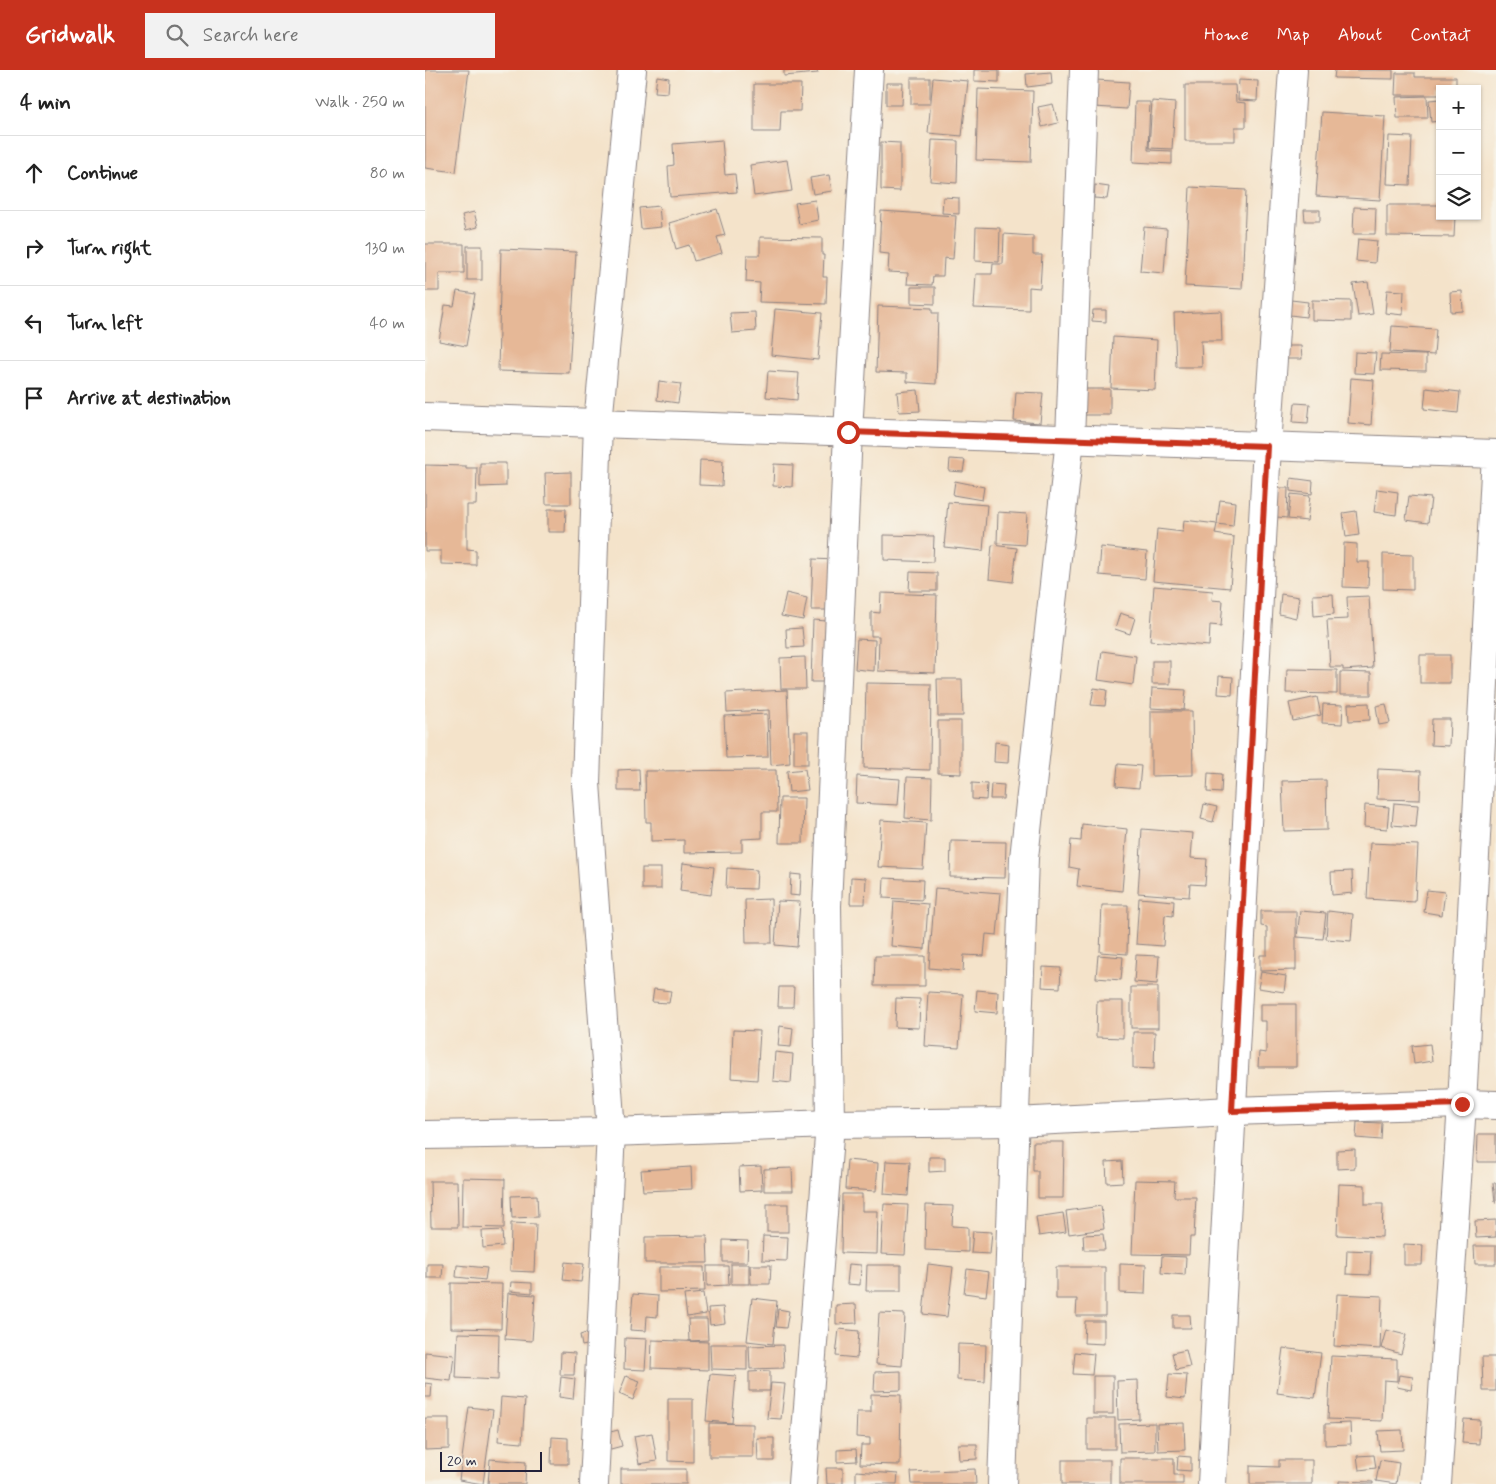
<!DOCTYPE html>
<meta charset="utf-8">
<style>
body{margin:0;font-family:Mynerve,sans-serif;background:#f2f2f2;color:#222}
.controls{position:absolute;right:15px;top:15px;display:grid;overflow:hidden;border-radius:0px;box-shadow:0 1px 4px #0004}
.controls button{width:45px;height:45px;display:grid;place-items:center;padding:0;border:0;border-bottom:1px solid #e0e0e0;background:#fff;color:#222;font:25px sans-serif}
.scale{position:absolute;left:15px;bottom:12px;width:102px;box-sizing:border-box;padding-left:5px;border:2px solid #22223b;border-top:0;font-size:14px;line-height:18px;white-space:nowrap;color:#22223b;-webkit-text-stroke:4px #f7f3e8;paint-order:stroke}
.stop{position:absolute;width:15px;height:15px;margin:-11px;border:4px solid #c8321e;border-radius:50%;background:#fff}
.stop.end{background:#c8321e;border-color:#fff;box-shadow:0 1px 5px #0008}
.list{margin:0;padding:0;list-style:none}
h2{display:flex;justify-content:space-between;align-items:center;height:65px;margin:0;padding:0 20px;font-size:21px}
h2 small{font-size:16px;font-weight:400;color:#767676}
.list li{display:grid;grid-template-columns:32px 1fr auto;gap:15px;align-items:center;box-sizing:border-box;height:75px;padding:0 20px;border-top:1px solid #e0e0e0}
.list b{display:block;font-size:19px;white-space:nowrap}
.list em{font-size:16px;font-style:normal;color:#767676}
.icon{flex:none;width:28px;height:28px;fill:none;stroke:currentColor;stroke-width:2;stroke-linecap:round;stroke-linejoin:round}
.map{position:relative;flex:none;width:1071px;height:1414px;overflow:hidden}
header{display:flex;align-items:center;gap:30px;box-sizing:border-box;height:70px;padding:0 25px;background:#c8321e;color:#fff}
header strong{font-size:24px}
nav{display:flex;gap:28px;margin-inline-start:auto;font-size:18px}
.search{width:350px;height:45px;background:#f2f2f2;display:flex;align-items:center;gap:12px;box-sizing:border-box;padding:0 18px;border-radius:0px;color:#767676;font-size:19px}
main{display:flex}
aside{flex:1;background:#fff}
.map>svg:first-child{display:block}
</style>
<header>
<strong>Gridwalk</strong>
<div class="search"><svg class="icon" aria-label="search" viewBox="0 0 24 24"><circle cx="10" cy="10" r="6"/><path d="M15 15l6 6"/></svg>Search here</div>
<nav><a>Home</a><a>Map</a><a>About</a><a>Contact</a></nav>
</header>
<main>
<aside>
<h2>4 min<small>Walk · 250 m</small></h2>
<ul class="list">
<li><svg class="icon" aria-label="ahead" viewBox="0 0 24 24"><path d="M12 20V5M6 11l6-6 6 6"/></svg><div><b>Continue</b></div><em>80 m</em></li>
<li><svg class="icon" aria-label="right" viewBox="0 0 24 24"><path d="M7 20v-9h11M14 6l5 5-5 5"/></svg><div><b>Turn right</b></div><em>130 m</em></li>
<li><svg class="icon" aria-label="left" viewBox="0 0 24 24"><path d="M17 20v-9H6M10 6l-5 5 5 5"/></svg><div><b>Turn left</b></div><em>40 m</em></li>
<li><svg class="icon" aria-label="arrive" viewBox="0 0 24 24"><path d="M6 21V4h12l-3 4 3 4H6"/></svg><div><b>Arrive at destination</b></div></li>
</ul>
</aside>
<div class="map">
<svg width="1071" height="1414" viewBox="0 0 1071 1414">
<rect width="100%" height="100%" fill="#f7f3e8"/>
<filter id="ink" filterUnits="userSpaceOnUse"><feTurbulence type="fractalNoise" baseFrequency=".02" numOctaves="2"/><feDisplacementMap in="SourceGraphic" scale="10" xChannelSelector="R" yChannelSelector="G"/><feConvolveMatrix kernelMatrix="1 2 1 2 8 2 1 2 1" color-interpolation-filters="sRGB"/></filter>
<filter id="wash" filterUnits="userSpaceOnUse"><feTurbulence type="fractalNoise" baseFrequency=".0096" numOctaves="4" result="noise"/><feDisplacementMap in="SourceGraphic" scale="20" xChannelSelector="R" yChannelSelector="G"/><feGaussianBlur stdDeviation="1.12" result="paint"/><feColorMatrix in="noise" values="0 0 0 0 0 0 0 0 0 0 0 0 0 0 0 0 0 1.4 0 .05"/><feComposite in="paint" operator="in"/></filter>
<g filter="url(#wash)">
<rect width="100%" height="100%" fill="#f4e3ca"/>
<g id="blocks">
<!-- building -->
<g fill="#e6b897">
<path d="M0,0H44L31,102L0,98Z"/>
<path d="M359,0H392L393,3L359,6Z"/>
<path d="M549,0H574V12L549,11Z"/>
<path d="M910,0H968V9L909,8Z"/>
<path d="M626,2L627,14L602,17L601,4Z"/>
<path d="M971,3H990V7H1031V19H1015V25H970Z"/>
<path d="M232,6L244,8L243,23L230,22Z"/>
<rect x="486" y="8" width="19" height="26"/>
<path d="M508,8L543,11L537,66L503,63Z"/>
<path d="M671,10L704,12L702,39L669,37Z"/>
<path d="M814,10L833,11L832,31L813,30Z"/>
<path d="M461,13H478L477,35H461Z"/>
<path d="M329,14H376L375,41H356L355,62H329Z"/>
<path d="M760,15H810L811,32L821,33V57H810V71H760Z"/>
<path d="M553,19L608,21L606,92L551,90Z"/>
<path d="M1002,26L1003,48H972L971,27Z"/>
<path d="M1015,29V51L1006,52L1004,30Z"/>
<path d="M727,31L750,33L747,79L724,78Z"/>
<path d="M710,32H725L723,80L747,81V94L708,92Z"/>
<path d="M628,34L633,53L617,57L613,37Z"/>
<path d="M897,42L960,46L955,130L891,126Z"/>
<path d="M964,66L987,67L985,115L962,114Z"/>
<path d="M297,70L300,105L310,104L312,122L245,127L243,96L249,95L248,74Z"/>
<path d="M507,70L533,71L532,113L505,111Z"/>
<path d="M456,72L475,73V121L456,120Z"/>
<path d="M362,90L367,121L329,126L325,95Z"/>
<path d="M404,105L407,121L388,124L385,108Z"/>
<path d="M670,115L684,117L682,129L669,128Z"/>
<path d="M765,117L821,120L817,219L760,216Z"/>
<path d="M518,127L534,128V144L517,143Z"/>
<path d="M390,130L393,150L374,154L370,133Z"/>
<path d="M962,135H1015V146H1030L1029,167L962,166Z"/>
<path d="M234,136L236,157L216,159L214,138Z"/>
<path d="M929,137L951,138L950,164H928Z"/>
<path d="M292,139L300,165L292,167L297,183L269,191L264,175L251,179L244,153Z"/>
<path d="M879,140H895V151H880Z"/>
<path d="M456,141L531,146L528,189L519,188L518,206H508L507,215L482,214L483,203L463,202L464,184L454,183Z"/>
<path d="M49,142L53,157L41,160L37,145Z"/>
<path d="M551,157L575,158L574,192L550,191Z"/>
<path d="M719,157L742,159L739,203L715,201Z"/>
<path d="M579,164L608,166V185H617L615,218L604,217V240L549,238L551,204H567L568,194H578Z"/>
<path d="M335,167L397,168V185H399L398,207H402L401,234L334,232L335,213L321,212L322,185H335Z"/>
<path d="M933,169L952,171L950,193L931,191Z"/>
<path d="M0,174H39V203H14V221H0Z"/>
<rect x="42" y="176" width="15" height="34"/>
<path d="M76,179L151,182L144,303L73,301Z"/>
<path d="M943,212L948,244L933,246L928,214Z"/>
<path d="M486,217H510V234L486,233Z"/>
<path d="M962,220L979,221L978,245L960,243Z"/>
<path d="M32,221L50,224L41,276L14,271L20,235L29,236Z"/>
<path d="M1037,221L1038,241L1026,242L1025,222Z"/>
<path d="M866,230L883,232L881,247L865,245Z"/>
<path d="M887,230L926,231V251L887,250Z"/>
<path d="M453,236L507,238V243H513L511,314L482,312V303L451,302Z"/>
<path d="M350,239L397,243L393,290L346,285Z"/>
<path d="M668,240H681V252L667,251Z"/>
<path d="M796,241L797,271H776L777,297H751L749,243Z"/>
<path d="M330,242L331,261L307,263L305,243Z"/>
<path d="M967,256L1011,259L1009,285L965,282Z"/>
<path d="M688,267L732,270L730,320L686,318Z"/>
<path d="M861,276H876L877,289H862Z"/>
<path d="M930,282L951,283L949,304L929,303Z"/>
<path d="M956,284L1001,285V301L955,300Z"/>
<path d="M343,301L374,303L372,330L341,327Z"/>
<path d="M926,308L949,310L946,355L923,353Z"/>
<path d="M234,311L256,314L253,333L232,330Z"/>
<path d="M1001,318L1035,322L1033,343L999,339Z"/>
<path d="M658,319H685V345H657Z"/>
<path d="M493,320L495,341L474,342L472,322Z"/>
<path d="M591,322L618,323L615,353L589,351Z"/>
<path d="M870,333L885,334L883,353L868,352Z"/>
<path d="M525,389L540,390L538,402L524,401Z"/>
<path d="M275,390L298,391L297,416L274,415Z"/>
<path d="M55,393H81V416L55,417Z"/>
<path d="M349,394L368,395L367,417L348,416Z"/>
<path d="M0,395L41,396V398H52L51,435H42V479L51,480V495L16,494V481H0Z"/>
<path d="M146,402V434H121L120,403Z"/>
<path d="M866,408L888,411L887,424L865,421Z"/>
<path d="M530,411L559,417L557,430L528,425Z"/>
<path d="M853,418H863L862,448L852,447Z"/>
<path d="M952,419L973,422L971,445L949,442Z"/>
<path d="M866,424L885,426L882,451L863,449Z"/>
<path d="M984,426L1006,428L1003,453L981,450Z"/>
<path d="M795,430L810,432L808,456L792,454Z"/>
<path d="M523,432L562,435L558,481L519,477Z"/>
<path d="M123,439H141L140,462H123Z"/>
<path d="M931,441L934,465L921,467L918,443Z"/>
<path d="M573,442L602,444L600,475L572,473Z"/>
<path d="M759,450L792,454L790,464L809,467L805,518L728,511L732,459L758,462Z"/>
<path d="M459,465L509,466L508,492L459,490Z"/>
<path d="M919,473L932,474V492H944L943,518L918,517Z"/>
<path d="M567,475L592,478L588,512L564,509Z"/>
<path d="M676,477L722,482L720,509L674,505Z"/>
<path d="M958,484L988,485V520L958,519Z"/>
<path d="M388,489L410,490L408,540H386Z"/>
<path d="M485,502L512,503V521H484Z"/>
<path d="M729,516L788,521L787,530L798,531L796,556L785,555L784,576L725,571Z"/>
<path d="M361,523L382,528L378,550L356,546Z"/>
<path d="M456,523L512,525L510,603L453,601L454,566H446V542L455,543Z"/>
<path d="M856,524L874,527L871,548L854,544Z"/>
<path d="M908,524L909,544L889,546L888,525Z"/>
<path d="M944,526L948,598L918,600V597H905L902,550L923,549L922,527Z"/>
<path d="M695,543L710,548L705,564L690,559Z"/>
<path d="M388,550L403,551L400,612H386Z"/>
<path d="M377,558L379,577L362,578L361,559Z"/>
<path d="M432,569L450,570L449,601L430,599Z"/>
<path d="M677,581L711,586L708,615L673,610Z"/>
<rect x="995" y="585" width="30" height="28"/>
<path d="M380,587L381,619H356L355,588Z"/>
<rect x="727" y="591" width="18" height="23"/>
<path d="M862,599L912,600V624L861,623Z"/>
<path d="M915,602L946,603V625H915Z"/>
<path d="M794,606L808,607L807,625L793,624Z"/>
<path d="M512,609H537L538,646H513Z"/>
<path d="M441,613L506,614L505,700L439,698Z"/>
<path d="M669,618L682,620L680,636L666,635Z"/>
<path d="M727,618L761,620L759,640L726,638Z"/>
<path d="M362,620L365,693L346,695L344,640L302,642L301,623Z"/>
<path d="M892,627L896,645L868,651L864,633Z"/>
<path d="M944,633L945,650L924,651L923,634Z"/>
<path d="M898,634L918,635L917,654L897,653Z"/>
<path d="M961,634L965,653L954,655L951,636Z"/>
<path d="M726,641H767L768,705L726,706Z"/>
<path d="M342,644L343,687L301,688L299,646Z"/>
<path d="M1007,649H1025L1024,676L1006,675Z"/>
<path d="M513,651H536V704L513,703Z"/>
<rect x="369" y="661" width="14" height="33"/>
<path d="M570,672L584,674L583,693L569,692Z"/>
<path d="M693,694L716,696L714,718L691,716Z"/>
<path d="M214,699L215,721H193V700Z"/>
<path d="M380,699L383,720L364,722L362,701Z"/>
<path d="M953,699L996,701L995,730L952,729Z"/>
<path d="M351,700L352,742H337V768L317,769V782L259,783V770L226,771V752H221L220,701Z"/>
<path d="M783,703L797,704L796,723L782,722Z"/>
<path d="M432,706L475,709L473,735L431,733Z"/>
<path d="M482,707L507,708L506,750L480,748Z"/>
<path d="M901,710L902,760L859,761L857,711Z"/>
<path d="M547,713L562,714L561,730L547,729Z"/>
<path d="M566,714L579,715L578,729H565Z"/>
<path d="M355,728H379L378,773H354Z"/>
<path d="M969,733L993,735L991,757L967,755Z"/>
<path d="M779,734L792,737L788,752L776,749Z"/>
<path d="M940,735L964,737L962,759L939,757Z"/>
<path d="M456,750L501,753L498,799L453,797Z"/>
<path d="M657,754L702,759L697,821L652,816L654,799L644,797L646,770L656,771Z"/>
<path d="M717,759L768,763L766,788L782,789L780,815L765,814L764,827L713,823Z"/>
<path d="M526,771L581,772L580,808L525,807Z"/>
<path d="M945,773L993,775L990,832L942,829Z"/>
<path d="M258,793L289,797L286,825L255,821Z"/>
<rect x="217" y="798" width="19" height="21"/>
<path d="M302,798L332,800L331,819L301,818Z"/>
<path d="M927,801L928,823L907,825L906,802Z"/>
<path d="M366,804L376,805L375,826L365,825Z"/>
<path d="M426,807L441,808L440,834H425Z"/>
<path d="M459,808L498,810L497,830L458,828Z"/>
<path d="M510,818L576,823L572,865L561,864L559,886L539,885L538,901L504,898Z"/>
<path d="M1002,820L1020,822L1017,845L999,842Z"/>
<path d="M714,828L749,831L748,846L740,845L738,876L711,874Z"/>
<path d="M346,829L347,873H321L320,830Z"/>
<path d="M353,831L375,832L372,877L350,875Z"/>
<path d="M469,831L503,834L500,879L466,876Z"/>
<path d="M677,835H703L702,884L675,882Z"/>
<path d="M836,841H871V900L835,901V885H842V857L836,856Z"/>
<path d="M875,841L901,843L898,869L872,867Z"/>
<path d="M903,841L928,844L926,871L901,869Z"/>
<path d="M673,885L698,887L696,910L671,908Z"/>
<path d="M711,885L734,886L732,914L709,912Z"/>
<path d="M450,886H500V916H449Z"/>
<path d="M618,897L636,898L635,918L617,917Z"/>
<path d="M836,902L861,906L859,922L833,918Z"/>
<path d="M354,917H369L368,937H353Z"/>
<rect x="706" y="917" width="27" height="41"/>
<path d="M229,919L246,921L244,933L227,932Z"/>
<path d="M552,920L573,922L572,943L550,941Z"/>
<path d="M503,922L538,924L534,978L500,976Z"/>
<path d="M471,928L495,929L494,958L470,957Z"/>
<path d="M672,931H698V968L671,967Z"/>
<path d="M835,934H871V997H833L834,982L841,983V951H835Z"/>
<path d="M355,956L368,958L366,977L353,976Z"/>
<path d="M308,960L335,961L332,1010L306,1008Z"/>
<path d="M708,962H730L729,999L708,998Z"/>
<path d="M1005,974L1007,991L989,994L987,976Z"/>
<path d="M350,982L368,984L366,1013L348,1011Z"/>
<path d="M932,1052L957,1053L956,1070L931,1068Z"/>
<path d="M1053,1064H1071V1092H1052Z"/>
<path d="M608,1072H639L638,1128H613V1101H608Z"/>
<path d="M930,1079V1098L912,1099V1080Z"/>
<path d="M504,1087H520V1101L504,1102Z"/>
<path d="M422,1090L453,1093L451,1121L420,1119Z"/>
<path d="M461,1091L485,1092L483,1126L459,1124Z"/>
<path d="M697,1091L698,1112L682,1113L681,1092Z"/>
<path d="M336,1096L337,1120L315,1121L314,1097Z"/>
<path d="M266,1097L267,1119L218,1121L216,1100Z"/>
<path d="M367,1098L368,1121H339V1099Z"/>
<path d="M38,1108L80,1109L79,1158L37,1157Z"/>
<path d="M710,1110L750,1111L749,1127H771L769,1167H765L764,1185L707,1184Z"/>
<path d="M5,1111H32L33,1157H6Z"/>
<path d="M1068,1113H1071V1132H1070Z"/>
<path d="M914,1114L940,1115V1134H958L957,1167L912,1165Z"/>
<path d="M417,1124H437V1141H453L452,1184L416,1183Z"/>
<path d="M112,1125L113,1147L87,1148L86,1126Z"/>
<rect x="342" y="1134" width="21" height="28"/>
<path d="M459,1134L483,1135L480,1185L456,1184Z"/>
<path d="M501,1135L528,1136L527,1156L543,1157V1182L500,1180Z"/>
<path d="M676,1136L679,1159L644,1164L641,1141Z"/>
<path d="M638,1143L641,1162L614,1166L611,1147Z"/>
<path d="M1071,1150V1167L1051,1168L1050,1151Z"/>
<path d="M86,1153L111,1154L109,1202L85,1201Z"/>
<path d="M77,1160L78,1176L58,1178L57,1161Z"/>
<path d="M548,1161L567,1162L565,1184L546,1183Z"/>
<path d="M678,1164L680,1180H659L658,1165Z"/>
<path d="M282,1166L283,1193H220V1167Z"/>
<path d="M338,1166L363,1167L362,1191L337,1190Z"/>
<path d="M298,1170L323,1171L322,1192H298Z"/>
<path d="M979,1174L998,1175L997,1195H979Z"/>
<path d="M1049,1176H1071V1194H1050Z"/>
<path d="M922,1180L946,1181L945,1205L921,1204Z"/>
<path d="M737,1186L761,1187L760,1205L736,1203Z"/>
<path d="M140,1192L159,1194L156,1212L138,1210Z"/>
<path d="M2,1194H18L17,1208H2Z"/>
<rect x="306" y="1194" width="18" height="20"/>
<path d="M424,1194L436,1195L435,1215L422,1214Z"/>
<path d="M503,1194L528,1197L522,1247L498,1244Z"/>
<path d="M695,1194L721,1195L720,1224L695,1223Z"/>
<path d="M32,1195L62,1198L60,1210L31,1207Z"/>
<path d="M325,1195H346L345,1214H326Z"/>
<path d="M442,1195H476V1221H441Z"/>
<path d="M282,1196H303L304,1215L282,1216Z"/>
<path d="M234,1197H279L280,1221L234,1222Z"/>
<path d="M631,1197H680V1246H651L652,1229H631Z"/>
<path d="M542,1199L564,1202L561,1226L539,1223Z"/>
<path d="M86,1212L107,1213V1223L85,1221Z"/>
<path d="M26,1213L77,1214L76,1259L26,1258Z"/>
<path d="M83,1223L110,1225L107,1271L80,1269Z"/>
<path d="M278,1223L281,1244L262,1247L259,1225Z"/>
<path d="M208,1224L233,1226L232,1247L222,1246L221,1261L205,1260Z"/>
<path d="M912,1224L957,1226L955,1279L909,1276Z"/>
<path d="M327,1228L352,1231L348,1274L322,1271Z"/>
<path d="M431,1234L432,1253L411,1254V1235Z"/>
<path d="M298,1237L300,1253L285,1255L283,1238Z"/>
<path d="M353,1239L364,1241L361,1258L351,1257Z"/>
<path d="M454,1243L480,1244L477,1296L451,1294Z"/>
<path d="M748,1245H765L766,1258H748Z"/>
<path d="M263,1249H282L283,1270L264,1271Z"/>
<path d="M660,1251H679V1274L659,1273Z"/>
<path d="M414,1259L434,1261L432,1288L411,1286Z"/>
<path d="M961,1260L981,1265L976,1284L956,1278Z"/>
<path d="M167,1261L170,1273L157,1276L155,1265Z"/>
<path d="M33,1263L74,1264L73,1310L31,1308Z"/>
<path d="M200,1268L222,1269L220,1300L199,1299Z"/>
<path d="M227,1270L283,1272V1300L226,1298Z"/>
<path d="M285,1274H322V1300L286,1299Z"/>
<path d="M533,1274L561,1275L560,1312L532,1310Z"/>
<path d="M358,1275L359,1298L325,1299L324,1276Z"/>
<path d="M858,1278L896,1283L890,1328L852,1323Z"/>
<path d="M761,1280L765,1297L751,1300L747,1283Z"/>
<path d="M0,1282L29,1285L26,1311L0,1308Z"/>
<path d="M136,1282L150,1283L149,1305H135Z"/>
<path d="M650,1282L669,1284L667,1305L648,1304Z"/>
<path d="M906,1286L972,1289V1311L959,1310L957,1351L903,1349Z"/>
<path d="M1057,1287H1071V1321H1058Z"/>
<path d="M345,1301V1321L346,1313L360,1314L356,1349L342,1348L345,1321H324V1302Z"/>
<path d="M476,1301V1320L449,1321L450,1302Z"/>
<path d="M285,1304L311,1306L307,1353L281,1351Z"/>
<path d="M744,1304L762,1305L760,1329L742,1327Z"/>
<path d="M974,1305L988,1307L986,1320L972,1317Z"/>
<path d="M201,1306L215,1311L208,1330L194,1324Z"/>
<rect x="668" y="1306" width="20" height="38"/>
<path d="M136,1307L150,1309L148,1329L134,1327Z"/>
<path d="M713,1310L714,1349L693,1350L692,1311Z"/>
<path d="M0,1313L7,1314L6,1327H0Z"/>
<path d="M446,1324L476,1325L475,1395L435,1394L436,1375H445V1368L431,1367L432,1342H446Z"/>
<path d="M76,1327L100,1329L97,1373L73,1371Z"/>
<path d="M243,1329H268V1392L243,1391Z"/>
<path d="M44,1337L68,1340L58,1414L34,1410Z"/>
<path d="M0,1348H24V1379L0,1380Z"/>
<rect x="662" y="1348" width="28" height="31"/>
<path d="M1039,1349L1055,1350L1054,1374L1037,1373Z"/>
<path d="M284,1353L328,1354V1387H284Z"/>
<path d="M730,1353V1381L695,1382L694,1354Z"/>
<path d="M759,1353L760,1380L733,1381L732,1354Z"/>
<path d="M925,1353L926,1374L900,1375V1354Z"/>
<path d="M193,1360L197,1376L182,1380L178,1364Z"/>
<path d="M977,1360L978,1380L955,1381L953,1361Z"/>
<path d="M227,1363L232,1391L214,1394L209,1366Z"/>
<path d="M127,1367L143,1368V1394H126Z"/>
<path d="M332,1368H349V1391H333Z"/>
<path d="M533,1374H552V1389L534,1390Z"/>
<path d="M431,1379L432,1391L412,1392V1380Z"/>
<path d="M949,1385L951,1398L934,1400L932,1386Z"/>
<path d="M753,1386L766,1387V1401L752,1400Z"/>
<path d="M695,1388H749V1405H758V1414H695Z"/>
<path d="M65,1389L101,1392L100,1414H63Z"/>
<rect x="637" y="1390" width="48" height="24"/>
<path d="M854,1390H887V1414H825V1396L854,1397Z"/>
<path d="M955,1390L974,1393L971,1414L951,1411Z"/>
<path d="M401,1398H418V1414H402Z"/>
<rect x="196" y="1399" width="65" height="15"/>
<path d="M550,1399L551,1414H487L486,1402Z"/>
<path d="M431,1401L473,1404L472,1414H431Z"/>
<path d="M914,1411L948,1412V1414H914Z"/>
</g>
</g>
</g>
<g filter="url(#ink)">
<use href="#blocks" fill-opacity="0" stroke="#8b8282" stroke-width="1"/>
<g fill="none" stroke-linecap="round" stroke-linejoin="round">
<defs>
<g id="minor">
<path d="M0,347L1071,384L1037,1034L1012,1414"/>
<path d="M0,1065L186,1062L405,1054L590,1052L807,1041L1037,1034L1071,1035"/>
<path d="M169,1414L186,1062L161,713L173,353L207,0"/>
<path d="M377,1414L405,1054L402,836L423,362L444,0"/>
<path d="M577,1414L599,788L645,369L659,0"/>
<path d="M787,1414L842,376L868,0"/>
</g>
</defs>
<!-- minor casing -->
<use href="#minor" stroke="#8b8282" stroke-width="30"/>
<!-- minor -->
<use href="#minor" stroke="#fff" stroke-width="28"/>
</g>
</g>
<g fill="none" stroke-linecap="round" stroke-linejoin="round" filter="url(#ink)">
<!-- route -->
<path stroke="#c8321e" stroke-width="6" d="M423,362L842,376L807,1041L1037,1034"/>
</g>
</svg>
<div class="controls">
<button>+</button>
<button>−</button>
<button><svg class="icon" aria-label="layers" viewBox="0 0 24 24"><path d="M12 4l9 5-9 5-9-5zM3 14l9 5 9-5"/></svg></button>
</div>
<div class="scale">20 m</div>
<div class="stop" style="left:423px;top:362px"></div>
<div class="stop end" style="left:1037px;top:1034px"></div>
</div>
</main>
